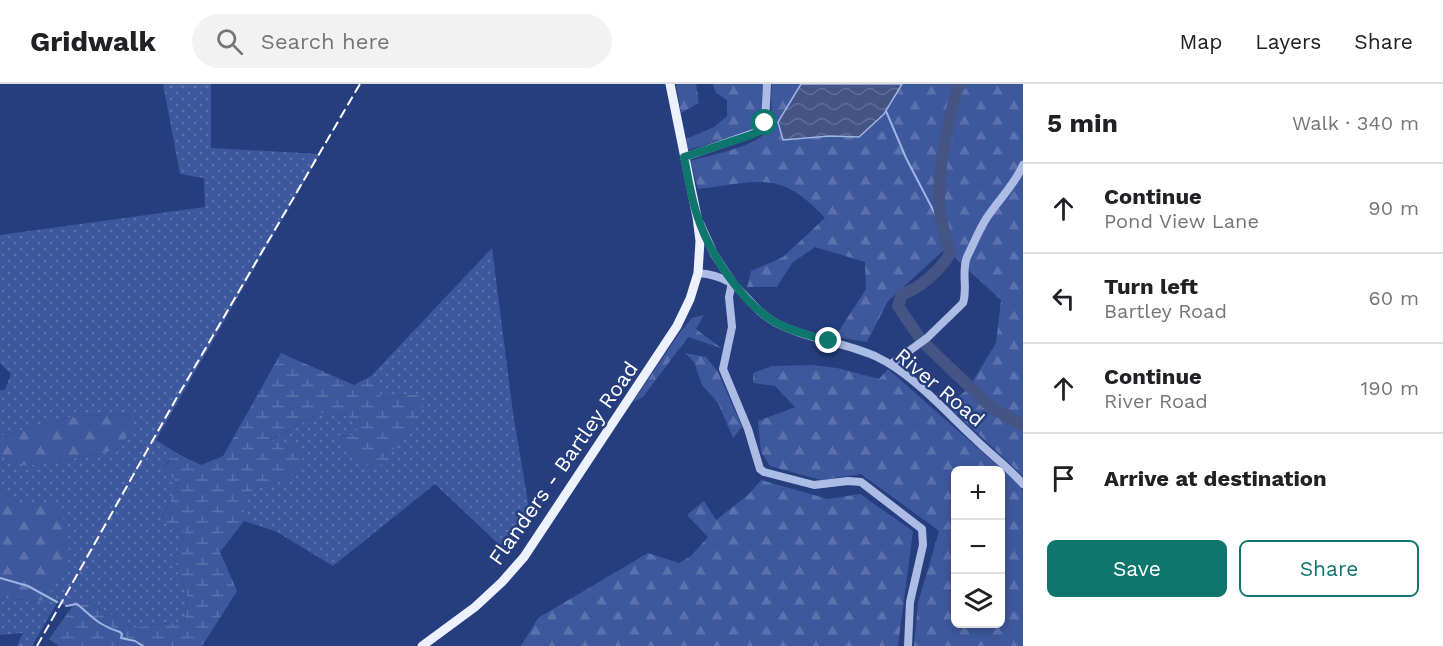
<!DOCTYPE html>
<meta charset="utf-8">
<style>
body{margin:0;font-family:"Work Sans",sans-serif;background:#f2f2f2;color:#202124}
.controls{position:absolute;right:18px;bottom:18px;display:grid;overflow:hidden;border-radius:9px;box-shadow:0 3px 9px #0003}
.controls button{width:54px;height:54px;display:grid;place-items:center;padding:0;border:0;border-bottom:2px solid #e0e0e0;background:#fff;color:#202124;font:30px sans-serif}
.stop{position:absolute;width:18px;height:18px;margin:-14px;border:4px solid #0f766e;border-radius:50%;background:#fff}
.stop.end{background:#0f766e;border-color:#fff;box-shadow:0 2px 6px #0008}
.list{margin:0;padding:0;list-style:none}
h2{display:flex;justify-content:space-between;align-items:center;height:78px;margin:0;padding:0 24px;font-size:26px}
h2 small{font-size:20px;font-weight:400;color:#757577}
.list li{display:grid;grid-template-columns:39px 1fr auto;gap:18px;align-items:center;box-sizing:border-box;height:90px;padding:0 24px;border-top:2px solid #e0e0e0}
.list b{display:block;font-size:22px;white-space:nowrap}
.list p{margin:0;font-size:20px;white-space:nowrap;color:#757577}
.list em{font-size:20px;font-style:normal;color:#757577}
.actions{display:flex;gap:12px;padding:18px 24px}
.actions a{flex:1;padding:14px 0;border:2px solid #0f766e;border-radius:9px;text-align:center;font-size:21px;color:#0f766e}
.actions .main{background:#0f766e;color:#fff}
.icon{flex:none;width:33px;height:33px;fill:none;stroke:currentColor;stroke-width:2;stroke-linecap:round;stroke-linejoin:round}
.map{position:relative;flex:none;width:1023px;height:562px;overflow:hidden}
header{display:flex;align-items:center;gap:36px;box-sizing:border-box;height:84px;padding:0 30px;background:#fff;border-bottom:2px solid #e0e0e0}
header strong{font-size:28px}
nav{display:flex;gap:33px;margin-inline-start:auto;font-size:21px}
.search{width:420px;height:54px;background:#f2f2f2;display:flex;align-items:center;gap:15px;box-sizing:border-box;padding:0 21px;border-radius:33px;color:#757577;font-size:22px}
main{display:flex}
aside{flex:1;background:#fff}
.map>svg:first-child{display:block}
</style>
<header>
<strong>Gridwalk</strong>
<div class="search"><svg class="icon" aria-label="search" viewBox="0 0 24 24"><circle cx="10" cy="10" r="6"/><path d="M15 15l6 6"/></svg>Search here</div>
<nav><a>Map</a><a>Layers</a><a>Share</a></nav>
</header>
<main>
<div class="map">
<svg width="1023" height="562" viewBox="0 0 1023 562">
<defs>
<pattern id="grass-dots" width="8" height="8" patternUnits="userSpaceOnUse" patternTransform="scale(1.5)"><rect width="8" height="8" fill="#3e589d"/><path d="M2 2h.1M6 6h.1" fill="none" stroke="#5b71ac" stroke-width="1.8" stroke-linecap="round"/></pattern>
<pattern id="forest-firs" width="22" height="20" patternUnits="userSpaceOnUse" patternTransform="scale(1.5)"><rect width="22" height="20" fill="#3e589d"/><path d="M5 1l3.5 6h-7zM16 11l3.5 6h-7z" fill="#5b71ac"/></pattern>
<pattern id="wetland-marsh" width="20" height="14" patternUnits="userSpaceOnUse" patternTransform="scale(1.5)"><rect width="20" height="14" fill="#3e589d"/><path d="M1 5h8M5 5V1M11 12h8M15 12V8" fill="none" stroke="#5b71ac"/></pattern>
<pattern id="water-waves" width="16" height="10" patternUnits="userSpaceOnUse" patternTransform="scale(1.5)"><rect width="16" height="10" fill="#445484"/><path d="M0 5q4-4 8 0t8 0" fill="none" stroke="#606e96"/></pattern>
</defs>
<rect width="100%" height="100%" fill="#273e7e"/>
<!-- grass -->
<g fill="url(#grass-dots)">
<path d="M163,0H211V64L320,70L156,356L178,370L163,382L178,400L161,435L185,448L174,476L188,514L184,537L133,544L89,518L72,523L57,519L32,562H17L23,549L0,551V514L45,517L20,420L0,406V370L26,382L100,370L122,363L137,330L76,332L0,352V306H5L11,290L0,279V151L205,123L204,94L180,90Z"/>
<path d="M492,164L513,329L531,436L507,468L435,400L333,482L277,448L244,437V410L296,390L269,357L320,329L348,332L362,351L333,352L372,385L419,310L382,314L371,292Z"/>
</g>
<!-- forest -->
<g fill="url(#forest-firs)" fill-rule="evenodd">
<path d="M676,0H696L699,19L681,29Z"/>
<path d="M713,0H764C760,13 763,25 761,37L750,48L687,66L686,55L714,43L727,32V16L716,9Z"/>
<path d="M772,0H1023V392L947,321L968,305L996,259L1001,216L945,165L888,217L867,258L835,253L866,205L865,178L815,163L792,179L777,203H747L751,187L783,173L825,134C780,85 758,98 698,105L690,77C709,71 764,62 770,42C773,30 770,13 772,0Z"/>
<path d="M704,231L696,245L721,264L688,253L643,313L633,318L680,248L692,234Z"/>
<path d="M685,269L706,273L718,288L742,343L733,354L718,319L702,301L694,278Z"/>
<path d="M812,281L837,284L879,295L888,285L1014,396L1023,407V562H914L918,519L939,447L861,390L821,396L770,382L761,368L758,337L795,323L775,302L753,299V289L772,282ZM956,386H1000V540H956Z"/>
<path d="M137,330L122,363L100,370L26,382L0,370V352L76,332Z"/>
<path d="M761,396L828,415L860,410L913,447L898,562H521L538,534L648,469L679,479L691,472L708,453L687,431L704,417L716,436L749,410Z"/>
<path d="M0,406L20,420L61,421L70,473L45,517L0,514Z"/>
</g>
<!-- wetland -->
<path fill="url(#wetland-marsh)" d="M281,269L354,301L371,292L382,314L419,310L424,321L383,380L372,385L332,352L361,351L348,332L320,329L270,356L297,361L303,375L296,390L244,410V437L220,468L237,507L202,562H59L49,555L72,523L89,518L133,544L184,537L188,514L174,476L185,448L161,436L178,400L163,383L178,370L201,381L223,372Z"/>
<!-- water -->
<path fill="url(#water-waves)" stroke="#a1b5e5" stroke-width="1.5" d="M801,0H902L884,30L859,53L830,52L783,56L778,38Z"/>
<g fill="none" stroke-linecap="round" stroke-linejoin="round">
<!-- stream -->
<g stroke="#a1b5e5" stroke-width="2">
<path d="M886,27L906,74L944,147"/>
<path d="M0,494L28,502L57,518"/>
<path d="M66,522L77,520C92,532 99,542 120,548L122,550L121,554L135,557L143,562"/>
</g>
<!-- river -->
<g stroke="#445484" stroke-width="12">
<path d="M919,253L898,222L902,210C920,205 941,185 950,170C945,152 939,133 939,115C939,77 948,41 957,5L961,0"/>
<path d="M927,262L992,324L1023,341"/>
</g>
<!-- minor -->
<g stroke="#adbce5" stroke-width="8">
<path d="M685,73L759,47L765,39L767,0"/>
<path d="M700,139L714,170L731,196"/>
<path d="M698,189C745,193 741,219 776,239C807,255 843,258 875,272C913,290 943,325 973,353C989,369 1008,383 1023,400"/>
<path d="M732,198L729,213L732,243L723,285L748,345L760,385L764,388L814,401L848,397L861,398L922,445L923,461L910,518L908,562"/>
<path d="M891,280L927,254L963,219C968,204 961,188 967,173C973,161 979,146 986,135C998,116 1014,102 1023,81"/>
</g>
<!-- major -->
<path stroke="#edf0fd" stroke-width="9" d="M422,562L475,523L502,498L524,473L677,242L690,215L698,189L700,157L697,133L670,0"/>
<!-- rail -->
<path stroke="#fff" stroke-width="2" stroke-dasharray="10 4.5" stroke-linecap="butt" d="M37,562L176,315L360,0"/>
</g>
<g fill="none" stroke-linecap="round" stroke-linejoin="round">
<!-- route -->
<path stroke="#0f766e" stroke-width="8" d="M765,39L759,47L751,51L684,73C688,92 691,113 697,131C709,169 740,216 773,237C790,247 811,252 829,257"/>
</g>
<g text-anchor="middle" dominant-baseline="central" stroke-width="5" stroke-linejoin="round" paint-order="stroke">
<!-- street labels -->
<g font-size="21" fill="#fff" stroke="#273e7e">
<text transform="translate(940 303) rotate(40)">River Road</text>
<text transform="translate(563 379) rotate(-55)">Flanders - Bartley Road</text>
</g>
</g>
</svg>
<div class="controls">
<button>+</button>
<button>−</button>
<button><svg class="icon" aria-label="layers" viewBox="0 0 24 24"><path d="M12 4l9 5-9 5-9-5zM3 14l9 5 9-5"/></svg></button>
</div>
<div class="stop" style="left:765px;top:39px"></div>
<div class="stop end" style="left:829px;top:257px"></div>
</div>
<aside>
<h2>5 min<small>Walk · 340 m</small></h2>
<ul class="list">
<li><svg class="icon" aria-label="ahead" viewBox="0 0 24 24"><path d="M12 20V5M6 11l6-6 6 6"/></svg><div><b>Continue</b><p>Pond View Lane</p></div><em>90 m</em></li>
<li><svg class="icon" aria-label="left" viewBox="0 0 24 24"><path d="M17 20v-9H6M10 6l-5 5 5 5"/></svg><div><b>Turn left</b><p>Bartley Road</p></div><em>60 m</em></li>
<li><svg class="icon" aria-label="ahead" viewBox="0 0 24 24"><path d="M12 20V5M6 11l6-6 6 6"/></svg><div><b>Continue</b><p>River Road</p></div><em>190 m</em></li>
<li><svg class="icon" aria-label="arrive" viewBox="0 0 24 24"><path d="M6 21V4h12l-3 4 3 4H6"/></svg><div><b>Arrive at destination</b></div></li>
</ul>
<div class="actions"><a class="main">Save</a><a>Share</a></div>
</aside>
</main>
